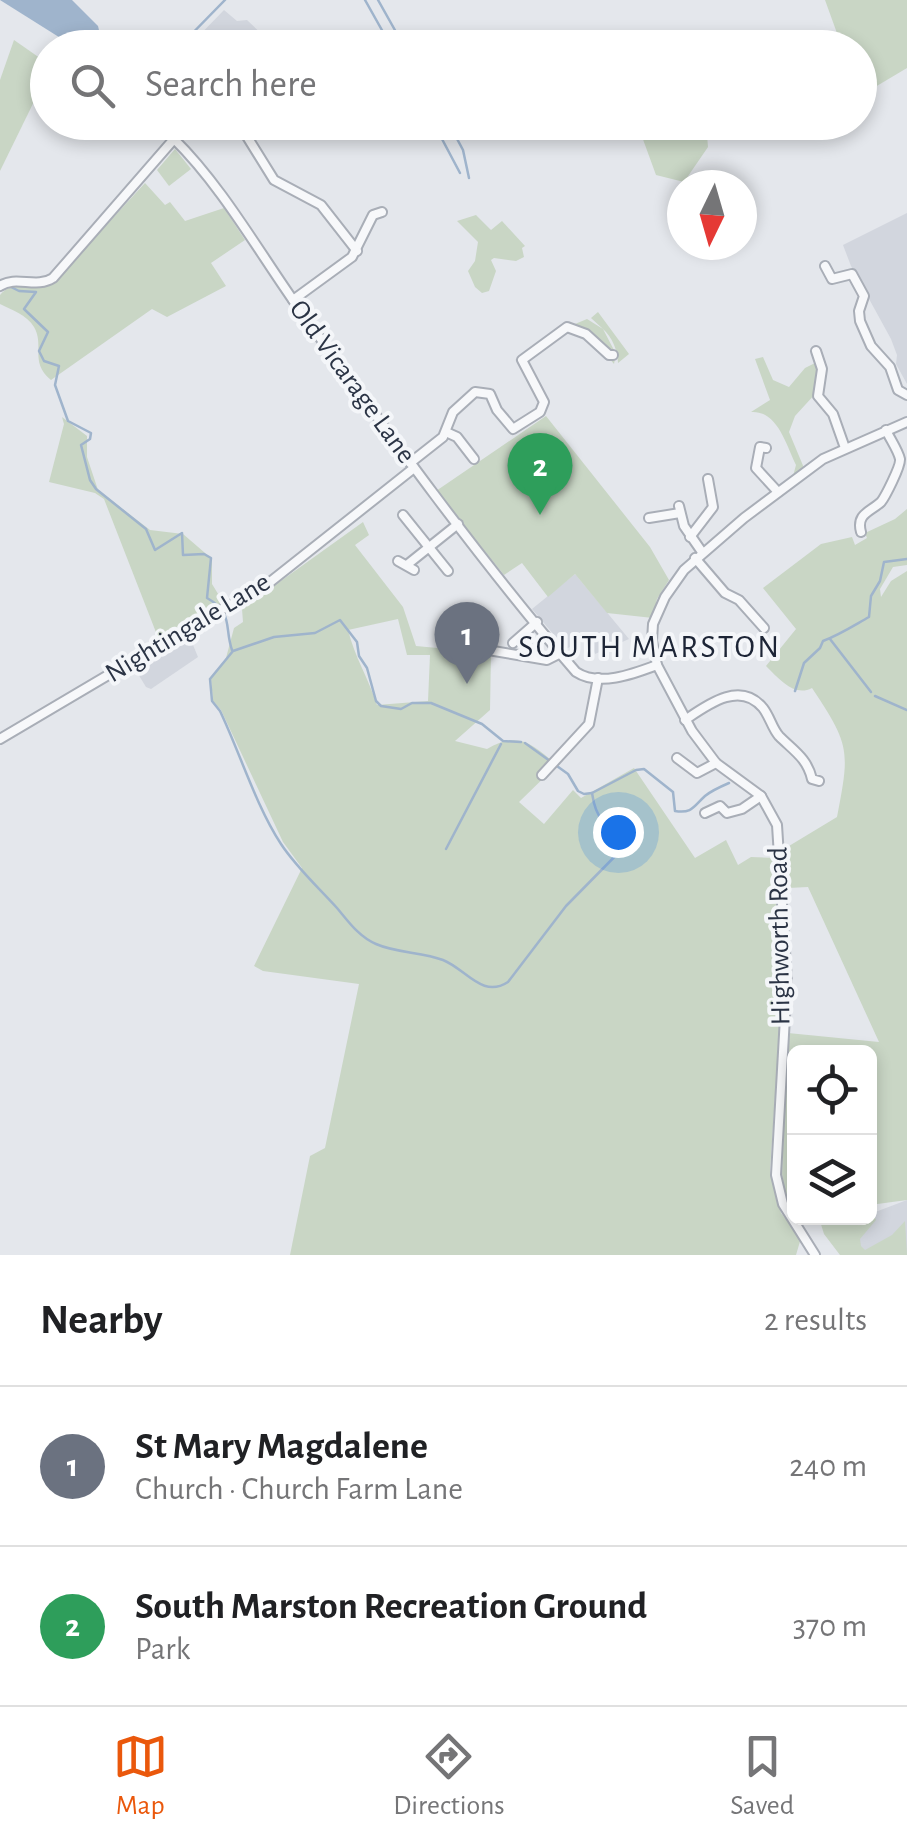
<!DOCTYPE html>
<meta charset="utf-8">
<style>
body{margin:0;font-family:"Alegreya Sans",sans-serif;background:#f2f2f2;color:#202124}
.controls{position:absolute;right:30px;bottom:30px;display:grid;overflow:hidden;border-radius:15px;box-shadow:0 5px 15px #0003}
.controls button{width:90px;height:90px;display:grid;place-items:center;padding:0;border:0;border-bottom:2px solid #e0e0e0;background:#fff;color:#202124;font:50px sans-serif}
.compass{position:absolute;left:667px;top:170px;width:90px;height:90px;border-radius:50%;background:#fff;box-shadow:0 5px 15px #0003;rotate:185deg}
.you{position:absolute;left:618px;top:832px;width:35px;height:35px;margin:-25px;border:8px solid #fff;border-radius:50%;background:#1a73e8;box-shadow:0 0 0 15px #1a73e833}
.badge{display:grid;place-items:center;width:65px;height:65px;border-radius:50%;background:#ea580c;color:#fff;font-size:32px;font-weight:700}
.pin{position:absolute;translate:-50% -82px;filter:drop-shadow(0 2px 5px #0008)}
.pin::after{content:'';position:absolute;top:52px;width:35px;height:30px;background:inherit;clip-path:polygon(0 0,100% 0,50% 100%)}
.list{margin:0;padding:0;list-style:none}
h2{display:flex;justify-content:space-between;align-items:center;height:130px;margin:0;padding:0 40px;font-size:42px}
h2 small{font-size:32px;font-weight:400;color:#757577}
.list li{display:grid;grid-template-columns:65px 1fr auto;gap:30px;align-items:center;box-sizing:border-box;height:160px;padding:0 40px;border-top:2px solid #e0e0e0}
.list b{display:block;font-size:38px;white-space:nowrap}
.list p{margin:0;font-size:32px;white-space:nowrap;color:#757577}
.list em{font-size:32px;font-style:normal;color:#757577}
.icon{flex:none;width:55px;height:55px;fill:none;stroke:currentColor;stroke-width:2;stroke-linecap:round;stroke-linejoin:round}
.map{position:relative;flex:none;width:907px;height:1255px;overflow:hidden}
.search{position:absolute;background:#fff;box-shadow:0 5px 15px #0003;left:30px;right:30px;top:30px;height:110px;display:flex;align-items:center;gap:25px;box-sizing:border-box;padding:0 35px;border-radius:55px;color:#757577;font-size:38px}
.sheet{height:450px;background:#fff}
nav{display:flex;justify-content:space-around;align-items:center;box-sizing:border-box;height:140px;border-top:2px solid #e0e0e0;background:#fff;font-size:28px;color:#757577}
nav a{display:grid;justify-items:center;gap:5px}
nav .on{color:#ea580c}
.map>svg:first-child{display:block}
</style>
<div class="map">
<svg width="907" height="1255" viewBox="0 0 907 1255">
<rect width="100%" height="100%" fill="#e4e7ec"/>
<!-- built -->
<g fill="#d2d6de">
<path d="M224,10L237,21L247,20L268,40L261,47H188Z"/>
<path d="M907,213V384L896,364L897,355L891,339L851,266L843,245Z"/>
<path d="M575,574L629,639L595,654L588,638L566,649L532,609Z"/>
<path d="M188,633L198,657L151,689L146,687L132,664Z"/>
<path d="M907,1200V1255H861L842,1224L870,1218V1214Z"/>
</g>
<!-- green -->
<g fill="#c9d6c5" fill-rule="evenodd">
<path d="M825,0H907V68L865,93L860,83V48L842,47Z"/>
<path d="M14,40L47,63V75L0,171V80Z"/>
<path d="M637,123H663L677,135L706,123L708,147L684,182L656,175Z"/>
<path d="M175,149L191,169L169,186L157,170Z"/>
<path d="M145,183L165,205L170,202L185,221L224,208L245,240L211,263L226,286L167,317L152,309L51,380C29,362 45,346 34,327C27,315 12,310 0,304V295C13,279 34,288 52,284Z"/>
<path d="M476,215L491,230L502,221L525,246L522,248L524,257L516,261L494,258L491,260L496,271L489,291L482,293L475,287L468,271L475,261L478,242L457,221Z"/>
<path d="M598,312L629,354L618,363C618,351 612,337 603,329L616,354L614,364L609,358L611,351L575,324L587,319L603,329L591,318Z"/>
<path d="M763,357L773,380L789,387L805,368L815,363L819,368L816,393L795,416L789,432L804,468L793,476L796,465C786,444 777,410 751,412L770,400L755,359Z"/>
<path d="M546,416L650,547L669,580L657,599L653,618L607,613L575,574L548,597L522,563L504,575L436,491Z"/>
<path d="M62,417L87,436V457L98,490L150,530L183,534L212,559V584L223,602L159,640L104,499L95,493L49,482L64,424Z"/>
<path d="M907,509V565L893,567L880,589L881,597L891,581L907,571V1200L870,1205V1052H794L793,1215L785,1194L782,1174L788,1033L879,1042L808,887L788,888L789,846L837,817C850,750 850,745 812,688C795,697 781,681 766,666L796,629L763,588L821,544L852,537L855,545L867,538L865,533L895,519Z"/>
<path d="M363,522L369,535L355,545L403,607L416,646L491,653L490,710L455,741L487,749C519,730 533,745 557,765L519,802L544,824L573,790L581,798L634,768L695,858L726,840L738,865L751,857L778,858L784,964L770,1171L781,1213L801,1238L796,1255H290L310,1156L325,1148L359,984L263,971L254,966L302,868L283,842L221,710L213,701L211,679L226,658L234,628L243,622L242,609ZM398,619L407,655H430L428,701L377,705C368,677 355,658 348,630Z"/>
<path d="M870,1208L876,1220L860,1239L861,1246L865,1250L892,1235L905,1221L907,1255H840L824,1234L819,1218H870Z"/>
</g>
<!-- water -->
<path fill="#9fb4cc" d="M0,0H72L98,26L102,43L99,48L70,44Z"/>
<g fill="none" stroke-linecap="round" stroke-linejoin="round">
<!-- stream -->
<g stroke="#9fb4cc" stroke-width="2.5">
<path d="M365,0L392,48"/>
<path d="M378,0L405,48"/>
<path d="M118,47L119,48"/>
<path d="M178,48L225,0"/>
<path d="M433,122L460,173"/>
<path d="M448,122L463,150L469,178"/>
<path d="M11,287L19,291L36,292L24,309L48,332L39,351L44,361L59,366L55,385L68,421L91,433L90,439L81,445L90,480L96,489L146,529L155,550L182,533L183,555L204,554L211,558L207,598C234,613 224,627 232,650"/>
<path d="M830,639L871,692"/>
<path d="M795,691L804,663L820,648L823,641C839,635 853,626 869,617L871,596L880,581L884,562L907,559"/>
<path d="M875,696L907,710"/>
<path d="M521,742L503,741L482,724L431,703H412L401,709L381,706L376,701L367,668L359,656L357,642L340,620L315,633L274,637L233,651L210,679L212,701L220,711C240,753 256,806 281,844C296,867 318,887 337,908C348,921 359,937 376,944C396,953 422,952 443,960C466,969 482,999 508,982L566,906L630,841L629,833C604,826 596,820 592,793"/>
<path d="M525,743L568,774L578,791L584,794L592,793L636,770L644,769L673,792L675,811C692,814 694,806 705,796C711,791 722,786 729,783"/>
<path d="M446,849L501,744"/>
</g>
<defs>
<g id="minor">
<path d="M238,122L274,180L321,205L357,251"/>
<path d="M825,266L832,279L852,274L864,296L859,311L860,321L871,346L890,367L898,390L907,395"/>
<path d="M0,286C16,275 36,289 53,278L174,139C222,186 260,254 300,310C388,433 477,557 576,672C599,687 633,674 657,665"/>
<path d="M293,300L352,257L373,215L382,212"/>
<path d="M816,351L822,369L818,396L833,414L845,448"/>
<path d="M446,432L457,437L474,459"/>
<path d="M766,448L760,447L756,468L778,492"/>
<path d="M410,463L443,437L453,412L475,392L490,394L497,410L513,429L540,412L544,402L522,360L567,327L586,334L609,355H613"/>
<path d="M679,506L684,526L702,552"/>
<path d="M403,515L448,571"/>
<path d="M649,518L680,513"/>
<path d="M861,532C856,514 870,512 881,502C885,497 901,466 900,459C898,450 890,439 886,430"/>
<path d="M690,537L713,507L708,479"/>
<path d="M695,558L725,593L739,600L764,628"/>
<path d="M398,561L414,570"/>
<path d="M408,564L458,524"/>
<path d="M446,643L547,660L561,653"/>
<path d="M513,643L537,622"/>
<path d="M685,720C707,705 740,680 763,708C770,717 772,728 779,736C794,751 807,758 812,779L819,781"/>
<path d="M0,739L208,616L260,590L414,468"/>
<path d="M677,758L697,773L716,763"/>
<path d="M542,775L589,724L598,678"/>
<path d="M705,813L720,806L727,813L742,809L761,796"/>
<path d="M815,1255L783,1204L776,1175L787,982L777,825L761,796L716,763L692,731L657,665L652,641L653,624L665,597L684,570L744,518L823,459L907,422"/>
</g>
</defs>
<!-- minor casing -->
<use href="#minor" stroke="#a9aeb7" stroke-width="12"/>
<!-- minor -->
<use href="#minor" stroke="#f7f8fa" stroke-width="8"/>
</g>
<g text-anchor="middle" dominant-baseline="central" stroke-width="8" stroke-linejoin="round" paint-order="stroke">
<!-- street labels -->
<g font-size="28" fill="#2b3445" stroke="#f4f6f9">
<text transform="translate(352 382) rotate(54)">Old Vicarage Lane</text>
<text transform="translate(188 628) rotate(-31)">Nightingale Lane</text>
<text transform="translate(780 936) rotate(-91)">Highworth Road</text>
</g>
<!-- quarter labels -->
<g font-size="32" letter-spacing="2.5" fill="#1d2536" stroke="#f4f6f9">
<text x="650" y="647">SOUTH MARSTON</text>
</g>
</g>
</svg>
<div class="controls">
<button><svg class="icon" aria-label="locate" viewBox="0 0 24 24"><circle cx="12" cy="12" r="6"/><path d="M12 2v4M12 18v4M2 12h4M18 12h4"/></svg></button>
<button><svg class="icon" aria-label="layers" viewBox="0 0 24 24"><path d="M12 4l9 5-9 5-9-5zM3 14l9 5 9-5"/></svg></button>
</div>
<svg class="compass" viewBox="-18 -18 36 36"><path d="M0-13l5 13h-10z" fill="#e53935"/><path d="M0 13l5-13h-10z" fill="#757577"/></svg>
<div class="you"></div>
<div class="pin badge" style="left:467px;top:684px;background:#6b7280">1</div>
<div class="pin badge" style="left:540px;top:515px;background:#2e9e5b">2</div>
<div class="search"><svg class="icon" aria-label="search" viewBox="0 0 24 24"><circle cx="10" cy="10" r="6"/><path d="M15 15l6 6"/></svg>Search here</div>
</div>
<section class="sheet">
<h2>Nearby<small>2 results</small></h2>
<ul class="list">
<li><span class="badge" style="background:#6b7280">1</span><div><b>St Mary Magdalene</b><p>Church · Church Farm Lane</p></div><em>240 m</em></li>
<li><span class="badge" style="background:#2e9e5b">2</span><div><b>South Marston Recreation Ground</b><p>Park</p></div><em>370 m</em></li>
</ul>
</section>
<nav>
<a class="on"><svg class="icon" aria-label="map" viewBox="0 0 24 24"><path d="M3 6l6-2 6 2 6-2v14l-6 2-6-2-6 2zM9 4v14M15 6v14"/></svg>Map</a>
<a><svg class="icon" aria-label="directions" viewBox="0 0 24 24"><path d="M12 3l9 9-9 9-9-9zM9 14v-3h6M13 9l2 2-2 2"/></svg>Directions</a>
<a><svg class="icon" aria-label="saved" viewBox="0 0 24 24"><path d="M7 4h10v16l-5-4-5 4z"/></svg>Saved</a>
</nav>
